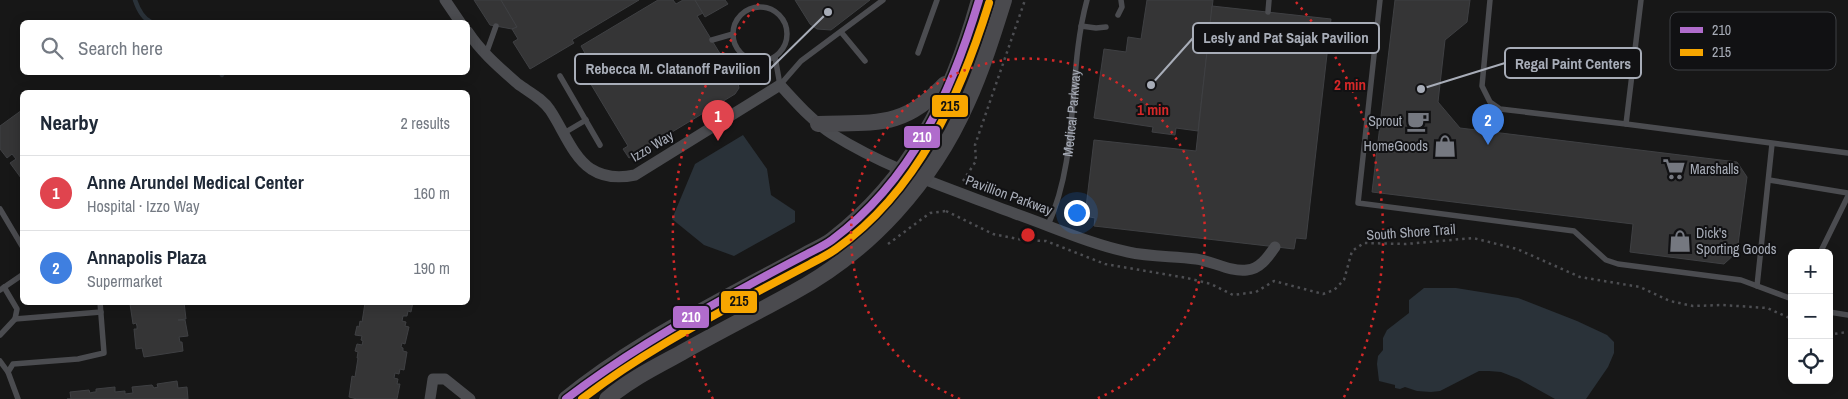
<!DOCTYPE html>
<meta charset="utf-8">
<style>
body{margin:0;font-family:"Archivo Narrow",sans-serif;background:#f6f6f7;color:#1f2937}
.controls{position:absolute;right:15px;bottom:15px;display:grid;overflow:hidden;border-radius:8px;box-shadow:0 2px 12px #0003}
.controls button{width:45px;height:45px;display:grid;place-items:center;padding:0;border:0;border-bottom:1px solid #e0e1e3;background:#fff;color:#1f2937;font:25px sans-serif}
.you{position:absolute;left:1076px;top:212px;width:18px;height:18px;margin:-12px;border:4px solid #fff;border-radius:50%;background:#1a73e8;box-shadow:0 0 0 8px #1a73e833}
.badge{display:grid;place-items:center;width:32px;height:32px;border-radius:50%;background:#757880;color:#fff;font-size:16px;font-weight:700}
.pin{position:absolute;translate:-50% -41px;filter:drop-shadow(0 1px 2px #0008)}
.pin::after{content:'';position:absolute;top:26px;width:18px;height:15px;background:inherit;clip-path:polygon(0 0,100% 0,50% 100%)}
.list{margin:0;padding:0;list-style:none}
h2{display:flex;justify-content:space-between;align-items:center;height:65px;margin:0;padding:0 20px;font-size:21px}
h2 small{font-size:16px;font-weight:400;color:#747a83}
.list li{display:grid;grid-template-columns:32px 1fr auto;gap:15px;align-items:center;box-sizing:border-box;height:75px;padding:0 20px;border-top:1px solid #e0e1e3}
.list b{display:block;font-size:19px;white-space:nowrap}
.list p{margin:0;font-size:16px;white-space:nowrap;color:#747a83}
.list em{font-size:16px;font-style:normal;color:#747a83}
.icon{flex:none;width:28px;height:28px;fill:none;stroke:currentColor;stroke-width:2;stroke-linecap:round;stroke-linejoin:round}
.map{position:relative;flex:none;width:1848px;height:399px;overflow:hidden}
.search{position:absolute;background:#fff;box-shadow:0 2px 12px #0003;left:20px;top:20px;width:450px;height:55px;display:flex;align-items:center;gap:12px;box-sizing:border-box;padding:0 18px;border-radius:8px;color:#747a83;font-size:19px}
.panel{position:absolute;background:#fff;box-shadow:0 2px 12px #0003;left:20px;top:90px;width:450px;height:215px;border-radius:8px}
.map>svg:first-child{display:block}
</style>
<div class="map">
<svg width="1848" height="399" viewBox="0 0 1848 399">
<rect width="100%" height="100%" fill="#171717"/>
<!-- water -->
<g fill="#2a3239">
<path d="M743,135L767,169L771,195L795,211V222L734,256L704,245L672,219L695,164Z"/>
<path d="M1424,288H1456L1518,298L1577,321L1607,335L1614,342V353L1608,367L1586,399H1555L1519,379L1501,372L1489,371H1479L1440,391L1431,392L1417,391L1405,387L1400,389L1395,388V385L1379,381L1377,364L1378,356L1383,350V338L1387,330L1409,313V300Z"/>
</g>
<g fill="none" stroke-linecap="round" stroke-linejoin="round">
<!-- stream -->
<g stroke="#2a3239" stroke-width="4.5">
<path d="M135,0C138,9 142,18 151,22"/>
<path d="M220,72L222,75"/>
</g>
</g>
<!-- building -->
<g fill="#353536" stroke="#3f4043">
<path d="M474,0H501L517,27L512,29L490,25Z"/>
<path d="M501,0H639L572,40L574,43L530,69L513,42L518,39L512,29L517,27Z"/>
<path d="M658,0H673L676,4L683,0H695L703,13L697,16L738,83L739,88L735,94L629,158L623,149L628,146L577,61L586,55L581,46Z"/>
<path d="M695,0H725L728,4L705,17Z"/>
<path d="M795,0H870L831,30L817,29L810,24Z"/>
<path d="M1147,0H1213L1198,131L1176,128L1175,135L1152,132L1153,127L1094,118L1104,49L1126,52L1128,37L1141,39Z"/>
<path d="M1395,0H1470L1467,22L1445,40L1438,102L1460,128L1737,162L1747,177L1737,252L1724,264L1630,252L1633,224L1372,192Z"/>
<path d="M1212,6L1331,19L1306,239L1296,238L1294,249L1094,226L1095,218L1085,216L1094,140L1196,151Z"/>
<path d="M22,110V177L21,178L10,163L16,159L12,154L7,158L0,149V126Z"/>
<path d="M136,302H184L186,319L178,320H185L188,336L179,337L180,342H182L183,351L144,357L142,348L136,349L134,329H137V326L136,323L133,324L130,304Z"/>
<path d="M413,302L411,312L408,311L407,316H403L402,321L406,322L405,326L409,327L405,344L402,343L401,347L403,348V351L407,352L404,370L400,369L399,374L395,373L394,378L398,379L397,384H400L397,399H357L349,397L352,376L355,377L358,358H357L358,352L355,351L357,344L362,345L363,341L361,340L362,336L355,335L357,326L359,327L360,321L362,322L365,303L363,302Z"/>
<path d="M177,381L178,388L187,387L188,399H67H71L70,392L89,390L90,393L94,392H96V389L115,387V392L125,391V394L133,393L132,387L152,385L154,388L158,387L157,384Z"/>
</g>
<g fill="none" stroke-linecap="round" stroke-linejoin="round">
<!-- path -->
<g stroke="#4d4e52" stroke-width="2.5" stroke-dasharray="2.5 4" stroke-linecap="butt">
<path d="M963,181L976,161L975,145L1025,0"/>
<path d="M946,211L993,234L1023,240L1046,241L1105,264L1187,278L1211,284L1233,295L1256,292L1274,281L1323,294L1334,290L1344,280L1352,251L1364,243L1406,244L1473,238L1517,249L1580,277L1640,287L1670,301L1693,306L1723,305L1767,308L1792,319"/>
<path d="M888,244L930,213L946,211"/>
<path d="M1829,332L1833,334L1848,332"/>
</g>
<!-- lane -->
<g stroke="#4b4c50" stroke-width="5.5">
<path d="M1380,0L1358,203L1574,231L1606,260L1618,264L1741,280L1792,299"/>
<path d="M1490,0L1482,86L1490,102L1500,109L1626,124L1641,0"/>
<circle cx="760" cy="34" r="27"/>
<path d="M1268,12L1269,0"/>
<path d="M1118,15L1122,7L1121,0"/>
<path d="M1081,26L1096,28L1106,27"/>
<path d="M841,32L865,61"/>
<path d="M712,40L733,34"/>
<path d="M918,53L937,0"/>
<path d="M486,54L496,26"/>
<path d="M775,57L780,85"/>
<path d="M560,76L600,145"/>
<path d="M780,85L801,61L883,0"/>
<path d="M1626,124L1848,153"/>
<path d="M564,133L586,120"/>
<path d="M1769,180L1848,193"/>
<path d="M0,209L22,246"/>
<path id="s1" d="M1048,225C1080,155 1067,73 1087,0"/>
<path d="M1820,253L1848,196"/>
<path d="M1757,286L1772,144"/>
<path d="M0,290L22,275"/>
<path d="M1829,312L1848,315"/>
<path d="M15,319L101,312"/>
<path d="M0,335L15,319L17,309L4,287"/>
<path d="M0,361L8,372"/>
<path d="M18,399L8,372L13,364L78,359L104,353L100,302"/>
</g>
<!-- street -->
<g stroke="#4b4c50" stroke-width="11">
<path d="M445,0L460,22"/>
<path d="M468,32C481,52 500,68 518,84C529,92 543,99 550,110C563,129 572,156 591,169C605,178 621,178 635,175L780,85C796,102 812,121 832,134C889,170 954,190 1016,214C1053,227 1090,244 1128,252C1150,257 1173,256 1196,259C1213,261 1229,272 1247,270C1260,269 1268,257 1275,247"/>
<path d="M430,399L433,379H445L470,399"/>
</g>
<!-- secondary -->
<g stroke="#4a4a4e" stroke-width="16">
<path d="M818,124C875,122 903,129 945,84"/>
<path d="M566,399C622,353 685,320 749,285C768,275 787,265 805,255C814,250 824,246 832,240C912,178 952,97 979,0"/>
<path d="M607,399C629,380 655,367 681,353C718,332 756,313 794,292C870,251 932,182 967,103C982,70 993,35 1004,0"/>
</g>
<defs>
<path id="bus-1" d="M566,399C623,355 685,319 749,285C767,275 786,265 805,255C814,250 824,246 832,240C912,180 951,94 979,0"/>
<path id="bus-2" d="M582,399C635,358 694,326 753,294C772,284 791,274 810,264C819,259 828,255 836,249C918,191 960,96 989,3"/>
</defs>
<!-- bus-1 casing -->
<use href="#bus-1" stroke="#111113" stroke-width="11"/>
<!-- bus-2 casing -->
<use href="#bus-2" stroke="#111113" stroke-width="11"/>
<!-- bus-1 -->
<use href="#bus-1" stroke="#b06ccc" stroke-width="8"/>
<!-- bus-2 -->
<use href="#bus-2" stroke="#f7a600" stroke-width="8"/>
</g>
<!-- distance rings -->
<g fill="none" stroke="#d62828" stroke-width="2.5" stroke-dasharray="2.5 5">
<path d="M960 399A177 177 0 1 1 1096 399"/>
<path d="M713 399A355 355 0 0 1 760 2M1296 2A355 355 0 0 1 1343 399"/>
</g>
<!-- icons -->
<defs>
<symbol id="cafe-bare" viewBox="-9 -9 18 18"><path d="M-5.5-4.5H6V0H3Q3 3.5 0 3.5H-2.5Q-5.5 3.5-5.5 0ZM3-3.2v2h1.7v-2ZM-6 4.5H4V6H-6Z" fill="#757880" stroke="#111113" stroke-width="2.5" paint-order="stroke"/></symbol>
<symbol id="shop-bare" viewBox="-9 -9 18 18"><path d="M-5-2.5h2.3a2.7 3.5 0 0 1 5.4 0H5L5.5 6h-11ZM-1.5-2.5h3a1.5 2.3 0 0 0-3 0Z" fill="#757880" stroke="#111113" stroke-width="2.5" paint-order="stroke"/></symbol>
<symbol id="supermarket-bare" viewBox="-9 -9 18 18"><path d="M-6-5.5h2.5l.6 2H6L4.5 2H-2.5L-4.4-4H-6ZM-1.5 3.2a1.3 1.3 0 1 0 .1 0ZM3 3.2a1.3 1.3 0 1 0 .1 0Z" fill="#757880" stroke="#111113" stroke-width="2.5" paint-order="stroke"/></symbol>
</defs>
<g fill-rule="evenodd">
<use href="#cafe-bare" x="1402" y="105" width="32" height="32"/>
<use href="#shop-bare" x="1429" y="130" width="32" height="32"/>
<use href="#supermarket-bare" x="1658" y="153" width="32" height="32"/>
<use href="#shop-bare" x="1664" y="225" width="32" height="32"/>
</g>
<g text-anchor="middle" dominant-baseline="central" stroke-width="4" stroke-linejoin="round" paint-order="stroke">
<!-- street labels -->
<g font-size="14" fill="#a8adb8" stroke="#111113">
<text stroke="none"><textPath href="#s1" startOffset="115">Medical Parkway</textPath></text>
<text transform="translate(652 146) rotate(-31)">Izzo Way</text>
<text transform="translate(1009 195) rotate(20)">Pavillion Parkway</text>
<text transform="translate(1411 232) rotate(-4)">South Shore Trail</text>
</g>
<!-- poi labels -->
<g font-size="14" fill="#a8adb8" stroke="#111113" text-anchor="end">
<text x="1402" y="121">Sprout</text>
<text x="1428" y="146">HomeGoods</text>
<text x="1690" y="169" text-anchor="start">Marshalls</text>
<text x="1696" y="233" text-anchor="start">Dick's<tspan x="1696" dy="16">Sporting Goods</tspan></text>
</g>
</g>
<!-- legend -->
<rect x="1670" y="12" width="166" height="58" rx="8" fill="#111113" stroke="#3e4045" stroke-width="1"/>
<rect x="1680" y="27" width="23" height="6" fill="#b06ccc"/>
<rect x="1680" y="49" width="23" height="7" fill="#f7a600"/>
<g font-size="14" fill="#a8adb8">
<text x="1712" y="35">210</text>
<text x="1712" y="57">215</text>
</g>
<circle cx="1028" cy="235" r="8" fill="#d62828" stroke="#111113" stroke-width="2.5"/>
<g font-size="15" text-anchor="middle" font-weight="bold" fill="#d62828" stroke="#111113" stroke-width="4" stroke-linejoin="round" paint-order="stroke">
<text x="1350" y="90">2 min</text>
<text x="1153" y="115">1 min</text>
</g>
<!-- callouts -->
<path fill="none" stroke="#a8adb8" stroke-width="2" d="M1151 85L1193 38M1421 89L1505 63M828 12L770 69"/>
<g fill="#a8adb8" stroke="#111113" stroke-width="2">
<circle cx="1151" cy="85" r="5"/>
<circle cx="1421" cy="89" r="5"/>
<circle cx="828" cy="12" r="5"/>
</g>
<g fill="#111113" stroke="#a8adb8" stroke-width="2">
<rect x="1193" y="23" width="186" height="30" rx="5"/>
<rect x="1505" y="48" width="136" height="30" rx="5"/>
<rect x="575" y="54" width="195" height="30" rx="5"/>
</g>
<g font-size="15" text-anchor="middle" font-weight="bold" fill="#a8adb8">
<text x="1286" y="43">Lesly and Pat Sajak Pavilion</text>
<text x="1573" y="69">Regal Paint Centers</text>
<text x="673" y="74">Rebecca M. Clatanoff Pavilion</text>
</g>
<g stroke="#111113" stroke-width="2">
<rect x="931" y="94" width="38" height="24" rx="5" fill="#f7a600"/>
<rect x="903" y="125" width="38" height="24" rx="5" fill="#b06ccc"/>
<rect x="720" y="290" width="38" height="24" rx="5" fill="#f7a600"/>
<rect x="672" y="305" width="38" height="24" rx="5" fill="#b06ccc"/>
</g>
<g font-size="14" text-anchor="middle" font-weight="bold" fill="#fff">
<text x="922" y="142">210</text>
<text x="691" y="322">210</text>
</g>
<g font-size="14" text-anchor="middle" font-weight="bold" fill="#111">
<text x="950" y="111">215</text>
<text x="739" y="306">215</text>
</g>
</svg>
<div class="controls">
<button>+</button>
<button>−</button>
<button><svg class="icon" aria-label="locate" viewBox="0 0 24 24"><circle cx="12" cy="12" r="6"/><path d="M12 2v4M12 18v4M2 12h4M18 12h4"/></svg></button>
</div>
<div class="you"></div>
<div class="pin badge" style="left:718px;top:141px;background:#e0444e">1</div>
<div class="pin badge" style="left:1488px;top:145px;background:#3f7fe0">2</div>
<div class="search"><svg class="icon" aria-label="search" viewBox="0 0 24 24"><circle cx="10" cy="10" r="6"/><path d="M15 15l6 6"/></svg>Search here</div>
<section class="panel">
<h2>Nearby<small>2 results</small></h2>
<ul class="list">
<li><span class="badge" style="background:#e0444e">1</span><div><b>Anne Arundel Medical Center</b><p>Hospital · Izzo Way</p></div><em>160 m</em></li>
<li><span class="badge" style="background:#3f7fe0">2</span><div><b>Annapolis Plaza</b><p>Supermarket</p></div><em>190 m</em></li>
</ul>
</section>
</div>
